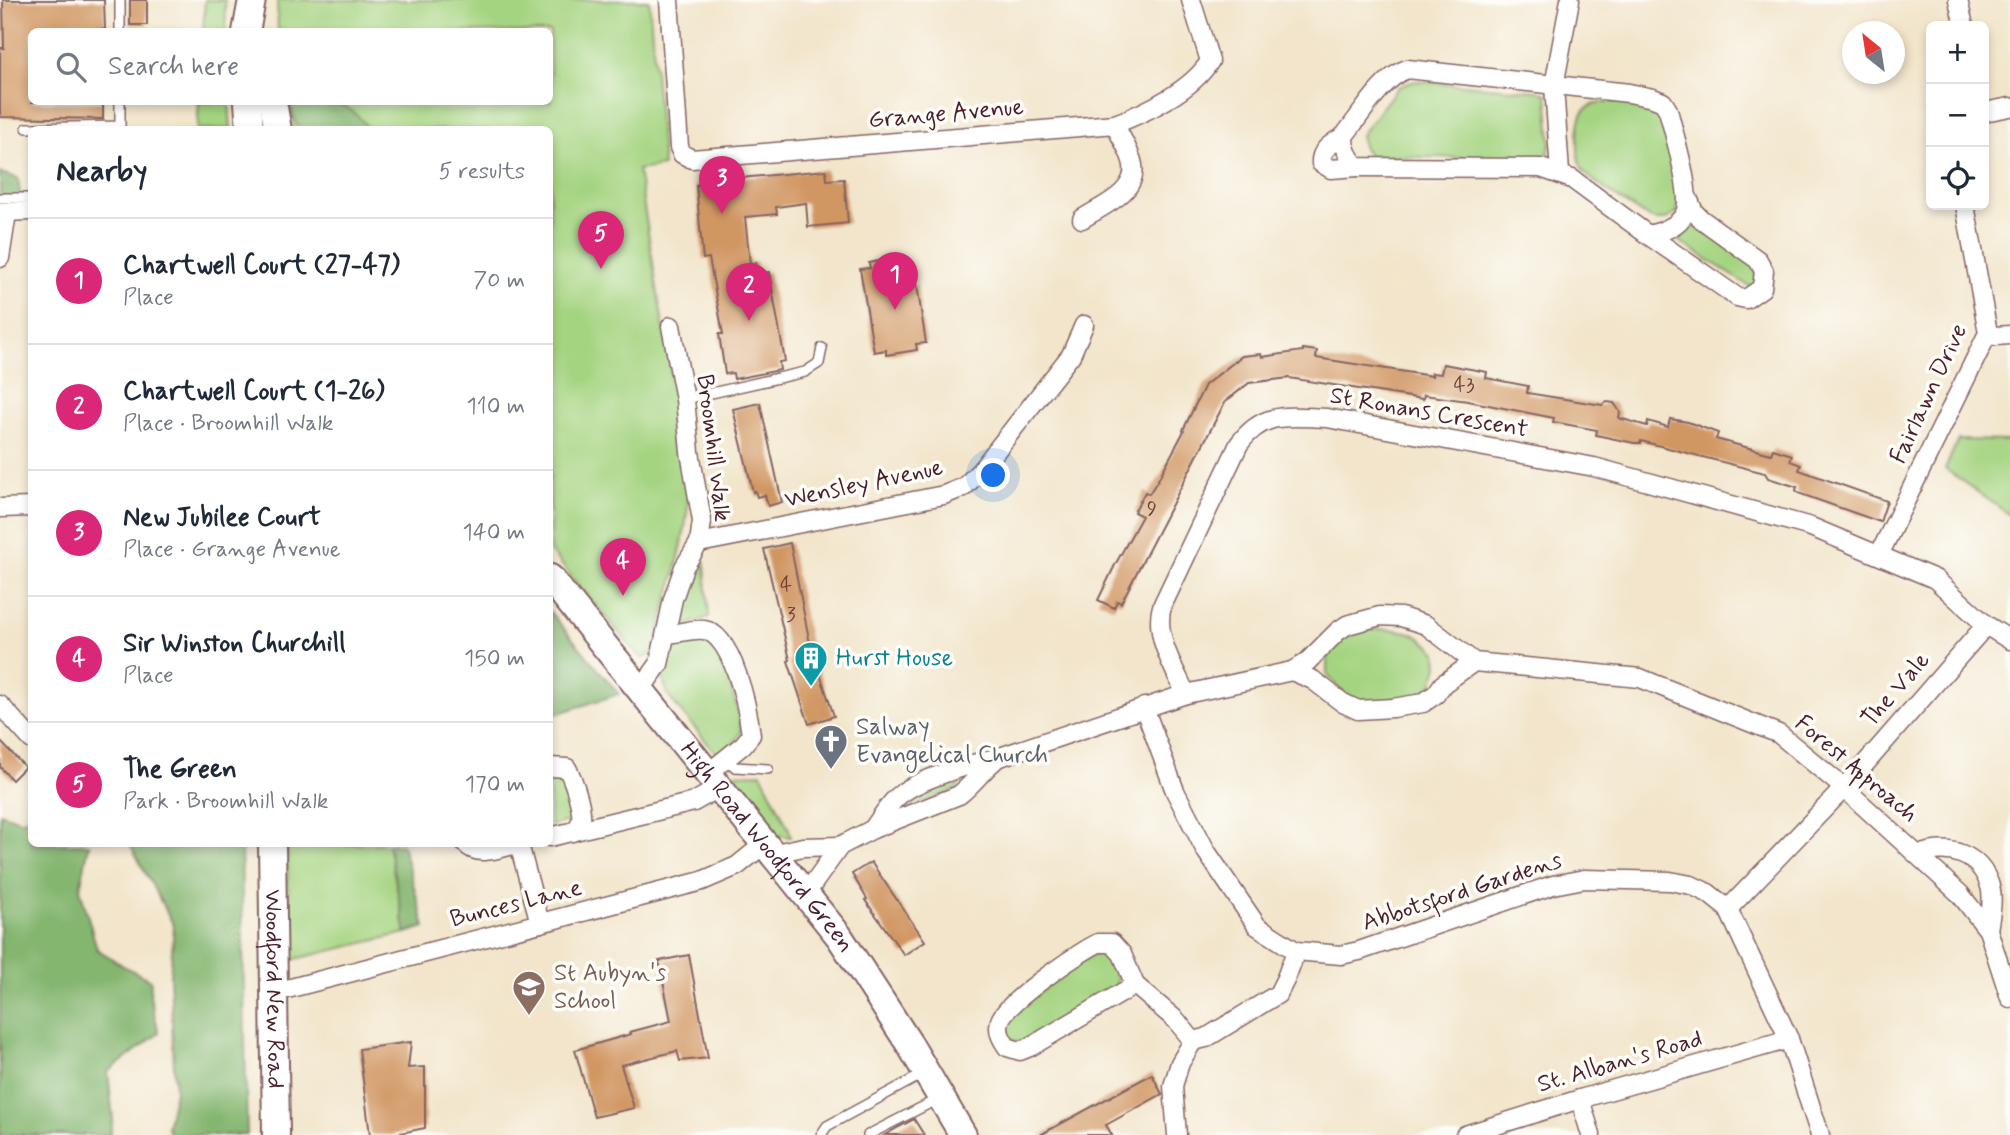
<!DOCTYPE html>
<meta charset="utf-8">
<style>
body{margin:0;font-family:Mynerve,sans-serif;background:#f6f6f7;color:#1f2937}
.controls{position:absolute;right:21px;top:21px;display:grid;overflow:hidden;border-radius:10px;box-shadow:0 4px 10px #0003}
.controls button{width:63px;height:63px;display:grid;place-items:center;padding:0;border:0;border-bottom:2px solid #e0e1e3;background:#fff;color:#1f2937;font:35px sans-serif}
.compass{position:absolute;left:1842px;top:21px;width:63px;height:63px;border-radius:50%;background:#fff;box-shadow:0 4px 10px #0003;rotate:330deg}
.you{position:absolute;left:994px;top:476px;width:24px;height:24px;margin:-18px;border:5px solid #fff;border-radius:50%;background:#1a73e8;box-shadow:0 0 0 10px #1a73e833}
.badge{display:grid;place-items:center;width:46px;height:46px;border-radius:50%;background:#db2777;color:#fff;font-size:23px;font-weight:700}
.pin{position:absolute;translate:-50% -58px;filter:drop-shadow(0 2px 4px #0008)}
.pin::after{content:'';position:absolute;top:37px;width:24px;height:21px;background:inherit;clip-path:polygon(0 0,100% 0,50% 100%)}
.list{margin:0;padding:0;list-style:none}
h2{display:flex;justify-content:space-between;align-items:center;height:91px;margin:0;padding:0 28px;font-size:30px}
h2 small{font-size:23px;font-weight:400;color:#747a83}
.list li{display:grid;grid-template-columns:46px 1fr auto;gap:21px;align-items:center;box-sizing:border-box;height:126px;padding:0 28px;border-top:2px solid #e0e1e3}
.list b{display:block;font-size:26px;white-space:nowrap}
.list p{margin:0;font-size:23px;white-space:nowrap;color:#747a83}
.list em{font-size:23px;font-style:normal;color:#747a83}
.icon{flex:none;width:38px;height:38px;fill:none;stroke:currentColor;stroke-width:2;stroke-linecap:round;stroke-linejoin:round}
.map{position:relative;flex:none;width:2010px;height:1135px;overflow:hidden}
.search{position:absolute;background:#fff;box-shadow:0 4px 10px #0003;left:28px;top:28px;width:525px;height:77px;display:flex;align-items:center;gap:18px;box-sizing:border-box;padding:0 24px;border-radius:10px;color:#747a83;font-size:26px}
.panel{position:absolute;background:#fff;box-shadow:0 4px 10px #0003;left:28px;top:126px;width:525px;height:721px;border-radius:10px}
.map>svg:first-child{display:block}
</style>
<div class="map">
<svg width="2010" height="1135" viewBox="0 0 2010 1135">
<rect width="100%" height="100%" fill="#fdfcf7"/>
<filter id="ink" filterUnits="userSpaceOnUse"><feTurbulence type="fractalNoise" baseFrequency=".0143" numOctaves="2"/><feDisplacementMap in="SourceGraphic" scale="14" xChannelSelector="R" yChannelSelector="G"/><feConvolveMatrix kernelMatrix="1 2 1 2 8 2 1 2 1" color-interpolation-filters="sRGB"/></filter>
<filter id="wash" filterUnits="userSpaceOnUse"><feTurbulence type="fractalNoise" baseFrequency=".00686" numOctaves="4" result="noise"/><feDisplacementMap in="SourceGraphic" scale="28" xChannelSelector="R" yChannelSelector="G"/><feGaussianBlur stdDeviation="1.57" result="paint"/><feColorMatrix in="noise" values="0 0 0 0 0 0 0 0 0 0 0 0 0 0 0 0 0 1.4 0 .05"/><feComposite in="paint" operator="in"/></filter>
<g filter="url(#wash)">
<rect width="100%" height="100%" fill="#f2e5cb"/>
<!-- green -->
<g fill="#a5d481" stroke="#787a56" stroke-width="2">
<path d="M205,0H225L226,31H203Z"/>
<path d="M277,0H649L663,166L638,170L689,486C688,540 668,594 655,647L650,655L643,658L636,653L550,551V130L294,129L289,102H550V32L278,31Z"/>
<path d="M1414,81L1537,91L1547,94L1551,142L1548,155L1541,159L1370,156L1363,146L1361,135L1398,87Z"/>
<path d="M1633,101L1651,109L1667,122L1681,184L1677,213C1669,218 1662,222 1652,219C1644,217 1591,180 1585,173C1575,163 1576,121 1585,110C1594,100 1620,102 1633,101Z"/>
<path d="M199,102H229L231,129H197Z"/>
<path d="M1696,222L1755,263L1756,285L1749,286L1679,241L1683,228Z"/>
<path d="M1958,440L2010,441V515L1945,469Z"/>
<path d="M696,559H703L705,565L709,617L680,627L673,621Z"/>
<path d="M1374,629C1404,631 1415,628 1437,653L1438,666L1432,685L1418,698L1375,702L1354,701L1339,689L1327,674V658L1340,642L1352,633Z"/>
<path d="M695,637L707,638L719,646L740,719L741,732L732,746L722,754L714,751L668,696L663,679L670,652L683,640Z"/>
<path d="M562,772L577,815L571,820L550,826V773Z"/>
<path d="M761,773L789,829L791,837L771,834L729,774Z"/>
<path d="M951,779L956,780L960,784L955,790L908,807L902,806L901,801L907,796Z"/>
<path d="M287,844H388L406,933L291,960Z"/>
<path d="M1098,950C1115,956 1120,975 1115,992L1021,1043L1004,1037L1005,1016Z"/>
</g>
<!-- forest -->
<g fill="#84b66f" stroke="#676a4d" stroke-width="2">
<path d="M288,102C323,101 347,96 368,129H299Z"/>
<path d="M0,173L18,178L21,201L0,204Z"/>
<path d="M550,612L619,694L550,716Z"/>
<path d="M0,813L23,821L31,814L32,844H89L80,889L97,949L125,967L151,980L150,996L159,1033L108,1072L113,1119L110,1135H0Z"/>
<path d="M130,844H241L247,1135H171L167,1127L175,1091L170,976L174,926Z"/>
<path d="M388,844H402L425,927L406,933Z"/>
</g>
<g id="blocks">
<!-- building -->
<g fill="#d19763">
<path d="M3,0H104L105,29L32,31V102H103V119L0,117V48H4Z"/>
<rect x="130" y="0" width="17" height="25"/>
<path d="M826,170L827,180L844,179L848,223L808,227L806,203L776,207L777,214L745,217L750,264L756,262L758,274L769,272L785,361L779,362L780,370L734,379L733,373L725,374L719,334H723L709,258L703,259L696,185L719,183V180Z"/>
<path d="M883,260L885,270L891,269V272L895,271L897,281L909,279L910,286L917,285L926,343L916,344L917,350L886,355V350L874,352L860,269L870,268L869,263Z"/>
<path d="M1303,349L1317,351L1316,358L1432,376V373L1441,374L1443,364L1487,372L1486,378L1528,386L1527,393L1602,405L1607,402L1614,403L1620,412L1619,418L1647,426L1648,421L1668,427L1670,419L1688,422L1718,433L1716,439L1771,454L1773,449L1792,455L1790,461L1801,465L1799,470L1887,501L1880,522L1798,493L1796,490L1797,487L1768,478L1765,473L1641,441V443H1634L1596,435L1597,430L1553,422L1554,418L1468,401L1424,395L1423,399L1289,378L1249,383L1225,402L1121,603L1117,601L1114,608L1098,600L1115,565L1142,516L1134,512L1145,492L1149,494L1159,478L1184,431L1183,430L1205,385L1242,356L1261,354L1262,357L1303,351Z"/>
<path d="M760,403L782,502L768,506L765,495L757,497L755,491L753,492L733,409Z"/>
<path d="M790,543L810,644L834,716L809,724L788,661L790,660L764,549Z"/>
<path d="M0,741L25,767L12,780L0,767Z"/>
<path d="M871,862L925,941L904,955L865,900L867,899L852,874Z"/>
<path d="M689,955L708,1058L680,1061L677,1051L621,1065L634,1108L594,1117L575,1050L631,1034L630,1032L671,1021L659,961Z"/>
<path d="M411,1042L408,1068L425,1067V1128L391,1135H370L359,1049Z"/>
<path d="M1152,1074L1162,1094L1106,1125L1112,1135H1040Z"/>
<path d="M914,1119L924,1135H885L899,1127Z"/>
</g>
</g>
</g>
<g filter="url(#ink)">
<use href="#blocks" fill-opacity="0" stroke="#856463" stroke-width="2"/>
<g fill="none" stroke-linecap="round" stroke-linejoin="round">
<defs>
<g id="service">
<path d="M120,32V0"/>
<path d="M27,128L120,126V102"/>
<path d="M0,198H32"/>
<path d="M685,399L805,372L819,363L822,348"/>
<path d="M726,759L735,767L768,769"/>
<path d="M821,1135L827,1126L923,1074"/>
<path d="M868,1135L938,1099"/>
</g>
<g id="minor">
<path d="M669,0L679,147L682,154L692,159L1115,124C1147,112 1192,90 1210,61L1191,0"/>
<path d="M1958,0L1964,26"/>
<path d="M1407,69L1629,93L1653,98L1663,102L1668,110C1673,130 1693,196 1685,213C1678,227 1662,232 1648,235L1572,179L1541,168L1357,167C1349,158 1343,148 1344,136C1361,115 1382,78 1407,69Z"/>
<path d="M1984,112L2010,107"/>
<path d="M1344,136C1333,143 1320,149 1321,163L1331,169L1357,167"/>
<path d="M1560,173L1554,86L1570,0"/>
<path d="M0,212L32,211"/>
<path d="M1082,219C1100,207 1138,193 1133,165C1131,152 1120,137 1115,124"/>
<path d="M1648,235L1737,297L1746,299L1762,288L1764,271L1758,260L1701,219L1694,212L1688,198"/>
<path d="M0,258L7,213"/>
<path d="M1988,333L1995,336L2010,335"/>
<path d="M0,508L32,507"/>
<path d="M699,543L944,495L964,487L981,470L1071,355L1084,325"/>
<path d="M1879,555L1988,333L1965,205"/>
<path d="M666,634C679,634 692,628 704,630C733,634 748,710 751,735L743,745L707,774"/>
<path d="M1292,671L1313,680L1343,703L1358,710L1393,708L1423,703L1436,694L1443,684L1474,662"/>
<path d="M641,689L659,664L673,599L684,567L699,543L702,521L690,452L685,399L671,326"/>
<path d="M1186,694C1174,668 1152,632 1163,604L1239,444C1264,410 1289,417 1327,418L1594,467L1811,527L1935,579L1986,625L2010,640"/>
<path d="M0,705L32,740"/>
<path d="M1144,707L1175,791L1206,851L1257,926L1296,951L1341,955L1359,951L1553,885L1584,879L1670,881L1691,885L1708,893L1728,909L1789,1039L1820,1135"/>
<path d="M550,767L567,768C573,779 585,812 580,824C579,826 574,831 572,832"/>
<path d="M873,829C882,816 891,800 905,791C924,778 977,762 1000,757L1186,694L1292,671L1307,662L1338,631L1347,625L1380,616L1401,617L1426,625L1474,662L1640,678L1779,734L1844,788L1960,894L1988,930L2010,998"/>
<path d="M550,837L694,802L718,788"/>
<path d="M466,844C477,858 502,847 517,844"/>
<path d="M519,844L540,923"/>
<path d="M771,854L803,847L840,846"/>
<path d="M1919,855C1949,844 1980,854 1990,886C1994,900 1990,917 1988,930"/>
<path d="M805,895L840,846L873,829L959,795C971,786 981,772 994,761"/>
<path d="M1728,909L1844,788L1986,625"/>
<path d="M1135,985L1122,954L1112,943H1098C1079,953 1004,1003 1000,1021C997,1031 1001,1038 1007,1047L1020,1051L1030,1047L1135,985L1176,1020L1193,1041L1206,1038L1278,994L1286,978L1296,951"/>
<path d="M273,989H287L702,881L737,866L763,845"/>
<path d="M1580,1099L1591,1135"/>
<path d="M1177,1135L1173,1086L1180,1063L1193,1041"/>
<path d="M1465,1135L1580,1099L1789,1039"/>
</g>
<g id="primary">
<path d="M246,32L252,0"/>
<path d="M248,102L250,130"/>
<path d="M273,102L278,130"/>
<path id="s1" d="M550,578L839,936L910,1045L963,1135"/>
<path id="s2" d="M272,844L276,1135"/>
</g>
</defs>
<!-- service casing -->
<use href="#service" stroke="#856463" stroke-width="12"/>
<!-- minor casing -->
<use href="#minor" stroke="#856463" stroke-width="21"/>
<!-- primary casing -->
<use href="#primary" stroke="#856463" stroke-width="30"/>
<!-- service -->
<use href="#service" stroke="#fff" stroke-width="9"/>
<!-- minor -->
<use href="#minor" stroke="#fff" stroke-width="18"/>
<!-- primary -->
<use href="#primary" stroke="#fff" stroke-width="26"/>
</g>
</g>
<!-- icons -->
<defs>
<symbol id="building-pin" viewBox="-11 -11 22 30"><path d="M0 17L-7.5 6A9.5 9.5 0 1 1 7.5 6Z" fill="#0f9aa8" stroke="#fdfcf7"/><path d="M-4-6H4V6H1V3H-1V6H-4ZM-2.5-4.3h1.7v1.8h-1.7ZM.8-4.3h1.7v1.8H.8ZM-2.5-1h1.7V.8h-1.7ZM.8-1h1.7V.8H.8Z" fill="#fff"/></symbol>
<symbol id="church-pin" viewBox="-11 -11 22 30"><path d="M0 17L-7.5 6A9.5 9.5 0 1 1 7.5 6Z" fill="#6b7280" stroke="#fdfcf7"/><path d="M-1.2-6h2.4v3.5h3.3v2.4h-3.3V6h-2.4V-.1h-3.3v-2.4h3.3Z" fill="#fff"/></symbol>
<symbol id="school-pin" viewBox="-11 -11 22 30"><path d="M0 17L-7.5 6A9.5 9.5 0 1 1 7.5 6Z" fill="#8d6e63" stroke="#fdfcf7"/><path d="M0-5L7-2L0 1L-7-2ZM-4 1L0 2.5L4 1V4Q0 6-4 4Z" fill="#fff"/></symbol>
</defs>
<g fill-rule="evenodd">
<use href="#building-pin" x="792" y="639" width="38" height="52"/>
<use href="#church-pin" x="812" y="722" width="38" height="52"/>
<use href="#school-pin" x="510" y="968" width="38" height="52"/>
</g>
<g text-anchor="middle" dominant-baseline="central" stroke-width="7" stroke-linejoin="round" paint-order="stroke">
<!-- number labels -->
<g font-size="21" fill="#6c3d39">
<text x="1464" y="385">43</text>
<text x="1152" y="509">9</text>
<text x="786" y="585">4</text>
<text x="791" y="615">3</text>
</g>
<!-- street labels -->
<g font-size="24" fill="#4a1f2b" stroke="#fdfcf7">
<text transform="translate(946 114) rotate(-5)">Grange Avenue</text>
<text transform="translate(1929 394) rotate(-65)">Fairlawn Drive</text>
<text transform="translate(1429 413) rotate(10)">St Ronans Crescent</text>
<text transform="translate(713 448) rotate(83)">Broomhill Walk</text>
<text transform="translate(864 484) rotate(-12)">Wensley Avenue</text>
<text transform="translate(1896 690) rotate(-49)">The Vale</text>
<text transform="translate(1856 769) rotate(40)">Forest Approach</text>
<text stroke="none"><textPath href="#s1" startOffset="346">High Road Woodford Green</textPath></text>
<text transform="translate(1462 892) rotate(-18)">Abbotsford Gardens</text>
<text transform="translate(516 904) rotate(-14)">Bunces Lane</text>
<text stroke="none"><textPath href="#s2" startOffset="145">Woodford New Road</textPath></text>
<text transform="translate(1620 1062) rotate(-16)">St. Alban's Road</text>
</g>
<!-- culture labels -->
<g font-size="24" fill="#0d838f" stroke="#fdfcf7" text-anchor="start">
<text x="836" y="658">Hurst House</text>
</g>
<!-- worship labels -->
<g font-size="24" fill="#5b616d" stroke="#fdfcf7" text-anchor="start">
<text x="856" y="727">Salway<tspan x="856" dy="28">Evangelical Church</tspan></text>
</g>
<!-- education labels -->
<g font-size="24" fill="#785e54" stroke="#fdfcf7" text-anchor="start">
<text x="554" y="973">St Aubyn's<tspan x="554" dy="28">School</tspan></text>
</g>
</g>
</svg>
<div class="controls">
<button>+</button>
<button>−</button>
<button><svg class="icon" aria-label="locate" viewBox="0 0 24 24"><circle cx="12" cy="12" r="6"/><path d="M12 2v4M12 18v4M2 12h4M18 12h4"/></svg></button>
</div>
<svg class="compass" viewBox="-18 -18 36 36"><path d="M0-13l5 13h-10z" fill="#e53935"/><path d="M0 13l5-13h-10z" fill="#747a83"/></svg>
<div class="you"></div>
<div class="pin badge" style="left:895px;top:310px">1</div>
<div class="pin badge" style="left:749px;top:321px">2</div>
<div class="pin badge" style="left:722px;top:214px">3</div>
<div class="pin badge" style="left:623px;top:596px">4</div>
<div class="pin badge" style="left:601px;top:269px">5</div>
<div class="search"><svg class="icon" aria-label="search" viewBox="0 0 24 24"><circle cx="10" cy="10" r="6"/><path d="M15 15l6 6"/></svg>Search here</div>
<section class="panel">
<h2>Nearby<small>5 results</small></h2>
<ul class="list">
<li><span class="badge">1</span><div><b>Chartwell Court (27-47)</b><p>Place</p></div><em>70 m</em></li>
<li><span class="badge">2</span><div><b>Chartwell Court (1-26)</b><p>Place · Broomhill Walk</p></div><em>110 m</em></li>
<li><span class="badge">3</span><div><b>New Jubilee Court</b><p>Place · Grange Avenue</p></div><em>140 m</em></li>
<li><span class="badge">4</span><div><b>Sir Winston Churchill</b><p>Place</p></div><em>150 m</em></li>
<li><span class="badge">5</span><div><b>The Green</b><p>Park · Broomhill Walk</p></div><em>170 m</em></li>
</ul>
</section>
</div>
